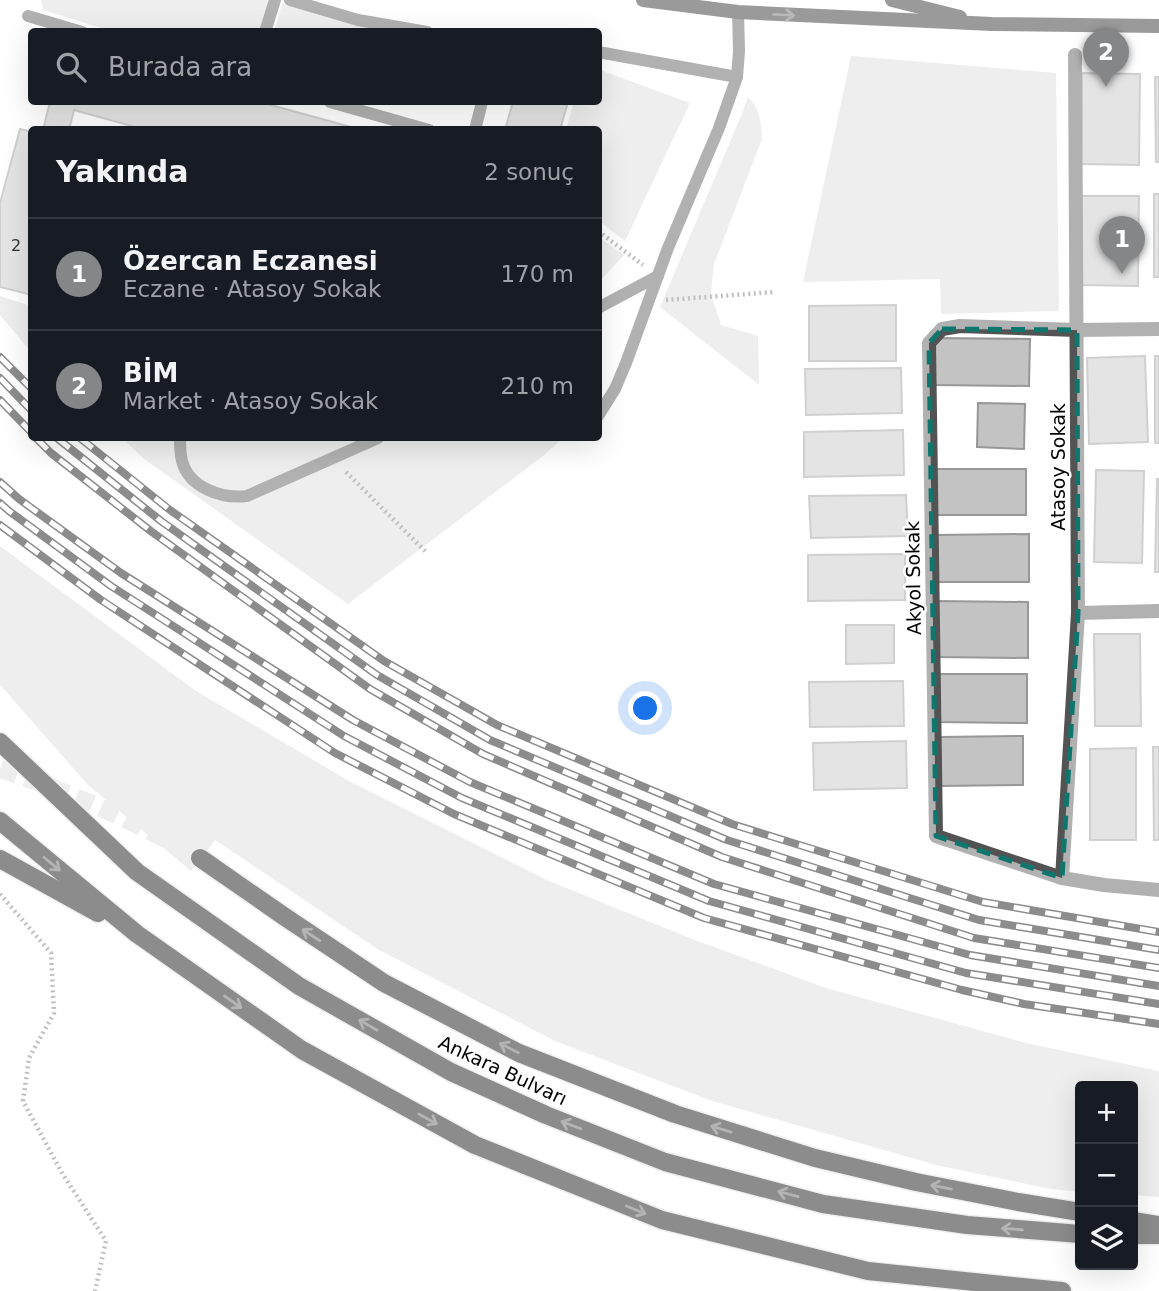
<!DOCTYPE html>
<html lang="tr">
<meta charset="utf-8">
<style>
body{margin:0;font-family:"DejaVu Sans",sans-serif;background:#242831;color:#f1f3f6}
.controls{position:absolute;right:21px;bottom:21px;display:grid;overflow:hidden;border-radius:7px;box-shadow:0 7px 28px #0002}
.controls button{width:63px;height:63px;display:grid;place-items:center;padding:0;border:0;border-bottom:2px solid #363941;background:#171b24;color:#f1f3f6;font:35px sans-serif}
.you{position:absolute;left:646px;top:709px;width:24px;height:24px;margin:-18px;border:5px solid #fff;border-radius:50%;background:#1a73e8;box-shadow:0 0 0 10px #1a73e833}
.badge{display:grid;place-items:center;width:46px;height:46px;border-radius:50%;background:#858687;color:#fff;font-size:23px;font-weight:700}
.pin{position:absolute;translate:-50% -58px;filter:drop-shadow(0 2px 4px #0008)}
.pin::after{content:'';position:absolute;top:37px;width:24px;height:21px;background:inherit;clip-path:polygon(0 0,100% 0,50% 100%)}
.list{margin:0;padding:0;list-style:none}
h2{display:flex;justify-content:space-between;align-items:center;height:91px;margin:0;padding:0 28px;font-size:30px}
h2 small{font-size:23px;font-weight:400;color:#9ea1a6}
.list li{display:grid;grid-template-columns:46px 1fr auto;gap:21px;align-items:center;box-sizing:border-box;height:112px;padding:0 28px;border-top:2px solid #363941}
.list b{display:block;font-size:26px;white-space:nowrap}
.list p{margin:0;font-size:23px;white-space:nowrap;color:#9ea1a6}
.list em{font-size:23px;font-style:normal;color:#9ea1a6}
.icon{flex:none;width:38px;height:38px;fill:none;stroke:currentColor;stroke-width:2;stroke-linecap:round;stroke-linejoin:round}
.map{position:relative;flex:none;width:1159px;height:1291px;overflow:hidden}
.search{position:absolute;background:#171b24;box-shadow:0 7px 28px #0002;left:28px;top:28px;width:574px;height:77px;display:flex;align-items:center;gap:18px;box-sizing:border-box;padding:0 24px;border-radius:7px;color:#9ea1a6;font-size:26px}
.panel{position:absolute;background:#171b24;box-shadow:0 7px 28px #0002;left:28px;top:126px;width:574px;height:315px;border-radius:7px}
.map>svg:first-child{display:block}
</style>
<div class="map">
<svg width="1159" height="1291" viewBox="0 0 1159 1291">
<rect width="100%" height="100%" fill="#fff"/>
<!-- green -->
<g fill="#dadada">
<path d="M41,0H268L270,1L261,31L114,32L43,10Z"/>
<path d="M282,3L384,31L274,32Z"/>
<path d="M851,56L1056,73L1059,311L941,314L940,279L803,282Z"/>
<path d="M600,70L690,103L625,241L599,221L598,130L566,129L574,102H598L599,71Z"/>
<path d="M748,97C760,109 761,122 762,139L714,264L711,294L721,325L758,336L759,385L660,307L741,116Z"/>
<path d="M598,236L624,255L599,282H598Z"/>
<path d="M0,296L31,306V352L0,315Z"/>
<path d="M122,438H563L543,456L348,604L144,459Z"/>
<path d="M0,546L196,691L349,781L549,881L695,940L826,988L1026,1043L1159,1071V1197L1133,1195V1086H1080V1192L1050,1189L936,1165L712,1101L555,1041L379,950L215,840L191,871L88,785L0,685Z"/>
</g>
<!-- building -->
<g fill="#c3c3c3" stroke="#979797" stroke-width="2">
<path d="M1082,73L1140,74L1139,165L1081,164Z"/>
<path d="M1155,77H1159V162H1156Z"/>
<path d="M50,102H260L362,130H146L74,110L69,130H43Z"/>
<path d="M513,102H568L560,130H505Z"/>
<path d="M20,129L32,132V295L0,287V203Z"/>
<rect x="1154" y="194" width="5" height="83"/>
<path d="M1081,196H1139L1138,286L1080,285Z"/>
<path d="M896,305V361H809V306Z"/>
<path d="M934,338L1030,339L1029,386L934,385Z"/>
<path d="M1145,356L1148,442L1089,444L1087,358Z"/>
<rect x="1155" y="356" width="4" height="87"/>
<path d="M901,368L902,413L806,415L805,369Z"/>
<path d="M978,403L1025,404L1024,449L977,447Z"/>
<path d="M903,430L904,475L804,477V432Z"/>
<path d="M933,469H1026V515H934Z"/>
<path d="M1096,470L1144,471L1142,563L1094,562Z"/>
<path d="M1157,479H1159V572H1155Z"/>
<path d="M906,495L908,536L811,538L809,496Z"/>
<path d="M1029,534V582H936V535Z"/>
<path d="M905,554V600L808,601V555Z"/>
<path d="M936,601L1028,602V658L936,657Z"/>
<path d="M846,625H894V663L846,664Z"/>
<path d="M1094,634H1140L1141,726H1095Z"/>
<path d="M937,674H1027V723L937,722Z"/>
<path d="M903,681L904,726L810,727L809,682Z"/>
<path d="M1023,736V785L941,786L940,737Z"/>
<path d="M906,741L907,788L814,790L813,743Z"/>
<path d="M1153,747H1159V840H1154Z"/>
<path d="M1136,748V840H1090V749Z"/>
</g>
<g fill="none" stroke-linecap="round" stroke-linejoin="round">
<!-- primary-tunnel -->
<path stroke="#d9d9d9" stroke-width="18" stroke-dasharray="18 9" stroke-linecap="butt" d="M0,769C70,792 137,822 200,858"/>
<defs>
<g id="primary">
<path d="M0,742L137,872L299,986L451,1072L546,1115L665,1162L823,1204L967,1225L1080,1234"/>
<path d="M0,821L137,934L302,1050L475,1145L662,1220L868,1271L1062,1291"/>
<path d="M200,858L285,917L384,983L519,1053L675,1114L815,1158L916,1182L1018,1202L1080,1212"/>
<path d="M0,859L98,913"/>
<path d="M1133,1221L1159,1225"/>
<path d="M1133,1235H1159"/>
</g>
</defs>
<!-- primary casing -->
<use href="#primary" stroke="#dbdbdb" stroke-width="21"/>
<!-- path -->
<g stroke="#757575" stroke-width="4.5" stroke-dasharray="2 3.5" stroke-linecap="butt">
<path d="M598,231L643,265"/>
<path d="M666,300L774,292"/>
<path d="M346,472L427,553"/>
<path d="M0,894L51,953L54,1013L29,1058L23,1101L62,1173L106,1241L95,1291"/>
</g>
<!-- service -->
<g stroke="#535353" stroke-width="12">
<path d="M290,0L358,20L427,32"/>
<path d="M28,16L82,32"/>
<path d="M265,32L275,0"/>
<path d="M598,52L737,77"/>
<path d="M330,102L429,130"/>
<path d="M475,130L482,102"/>
<path d="M598,308L658,276"/>
<path d="M598,416L615,389L626,363L668,248L719,128L737,77L739,51L738,12"/>
<path d="M180,438C180,445 180,453 182,461C189,488 222,499 247,496L378,438"/>
</g>
<!-- minor -->
<g stroke="#535353" stroke-width="14">
<path d="M1159,329L1077,330L960,326L942,329L929,343L936,836L1062,878L1104,885L1159,890"/>
<path d="M1078,613L1159,611"/>
<path d="M1062,878L1078,613L1075,55"/>
</g>
<!-- secondary -->
<g stroke="#202020" stroke-width="14">
<path d="M643,0L738,12L992,24L1159,26"/>
<path d="M892,0L960,17"/>
</g>
<!-- primary -->
<use href="#primary" stroke="#000" stroke-width="18"/>
<defs>
<g id="rail">
<path d="M0,357L32,389"/>
<path d="M0,378L32,411"/>
<path d="M0,400L32,433"/>
<path d="M36,438L51,453L152,532L370,689L483,754L722,857L974,938L1159,968"/>
<path d="M57,438L161,521L377,675L490,740L727,840L979,920L1159,950"/>
<path d="M80,438L170,510L384,661L497,725L732,824L983,902L1159,932"/>
<path d="M0,482L19,499L121,573L353,720L470,782L714,884L970,955L1159,986"/>
<path d="M0,503L9,511L111,586L344,736L462,798L709,901L966,973L1159,1004"/>
<path d="M0,525L101,600L335,753L454,814L704,918L962,990L1024,1004L1159,1024"/>
</g>
</defs>
<!-- rail casing -->
<use href="#rail" stroke="#000" stroke-width="8"/>
<!-- rail -->
<use href="#rail" stroke="#fff" stroke-width="5" stroke-dasharray="16" stroke-linecap="butt"/>
</g>
<!-- one-way arrows -->
<defs><path id="oneway-shaft" d="M-6 0H5M1.5-3L5.5 0L1.5 3" fill="none" stroke-width="1.6" stroke-linecap="round" stroke-linejoin="round" transform="scale(1.75)"/></defs>
<use stroke="#636363" href="#oneway-shaft" transform="translate(784 15) rotate(3)"/>
<g stroke="#595959">
<use href="#oneway-shaft" transform="translate(52 864) rotate(40)"/>
<use href="#oneway-shaft" transform="translate(311 935) rotate(-147)"/>
<use href="#oneway-shaft" transform="translate(233 1002) rotate(35)"/>
<use href="#oneway-shaft" transform="translate(368 1025) rotate(-150)"/>
<use href="#oneway-shaft" transform="translate(509 1048) rotate(-153)"/>
<use href="#oneway-shaft" transform="translate(428 1119) rotate(29)"/>
<use href="#oneway-shaft" transform="translate(571 1125) rotate(-159)"/>
<use href="#oneway-shaft" transform="translate(721 1129) rotate(-163)"/>
<use href="#oneway-shaft" transform="translate(941 1187) rotate(-169)"/>
<use href="#oneway-shaft" transform="translate(788 1194) rotate(-165)"/>
<use href="#oneway-shaft" transform="translate(636 1210) rotate(22)"/>
<use href="#oneway-shaft" transform="translate(1012 1229) rotate(-176)"/>
</g>
<!-- marked area -->
<path d="M0 0H1159V1291H0ZM942,329L1077,330L1078,613L1062,878L936,836L929,343Z" fill="#fff" fill-opacity=".55" fill-rule="evenodd"/>
<path fill="none" stroke="#0f766e" stroke-width="5" stroke-dasharray="14 9" stroke-linejoin="round" d="M942,329L1077,330L1078,613L1062,878L936,836L929,343Z"/>
<g text-anchor="middle" dominant-baseline="central" stroke-width="5" stroke-linejoin="round" paint-order="stroke">
<!-- number labels -->
<g font-size="16" fill="#313131">
<text x="16" y="245">2</text>
</g>
<!-- street labels -->
<g font-size="19" fill="#000" stroke="#fff">
<text transform="translate(1058 467) rotate(-90)">Atasoy Sokak</text>
<text transform="translate(913 578) rotate(-91)">Akyol Sokak</text>
<text transform="translate(503 1070) rotate(25)">Ankara Bulvarı</text>
</g>
</g>
</svg>
<div class="controls">
<button>+</button>
<button>−</button>
<button><svg class="icon" aria-label="layers" viewBox="0 0 24 24"><path d="M12 4l9 5-9 5-9-5zM3 14l9 5 9-5"/></svg></button>
</div>
<div class="you"></div>
<div class="pin badge" style="left:1122px;top:274px">1</div>
<div class="pin badge" style="left:1106px;top:87px">2</div>
<div class="search"><svg class="icon" aria-label="search" viewBox="0 0 24 24"><circle cx="10" cy="10" r="6"/><path d="M15 15l6 6"/></svg>Burada ara</div>
<section class="panel">
<h2>Yakında<small>2 sonuç</small></h2>
<ul class="list">
<li><span class="badge">1</span><div><b>Özercan Eczanesi</b><p>Eczane · Atasoy Sokak</p></div><em>170 m</em></li>
<li><span class="badge">2</span><div><b>BİM</b><p>Market · Atasoy Sokak</p></div><em>210 m</em></li>
</ul>
</section>
</div>
